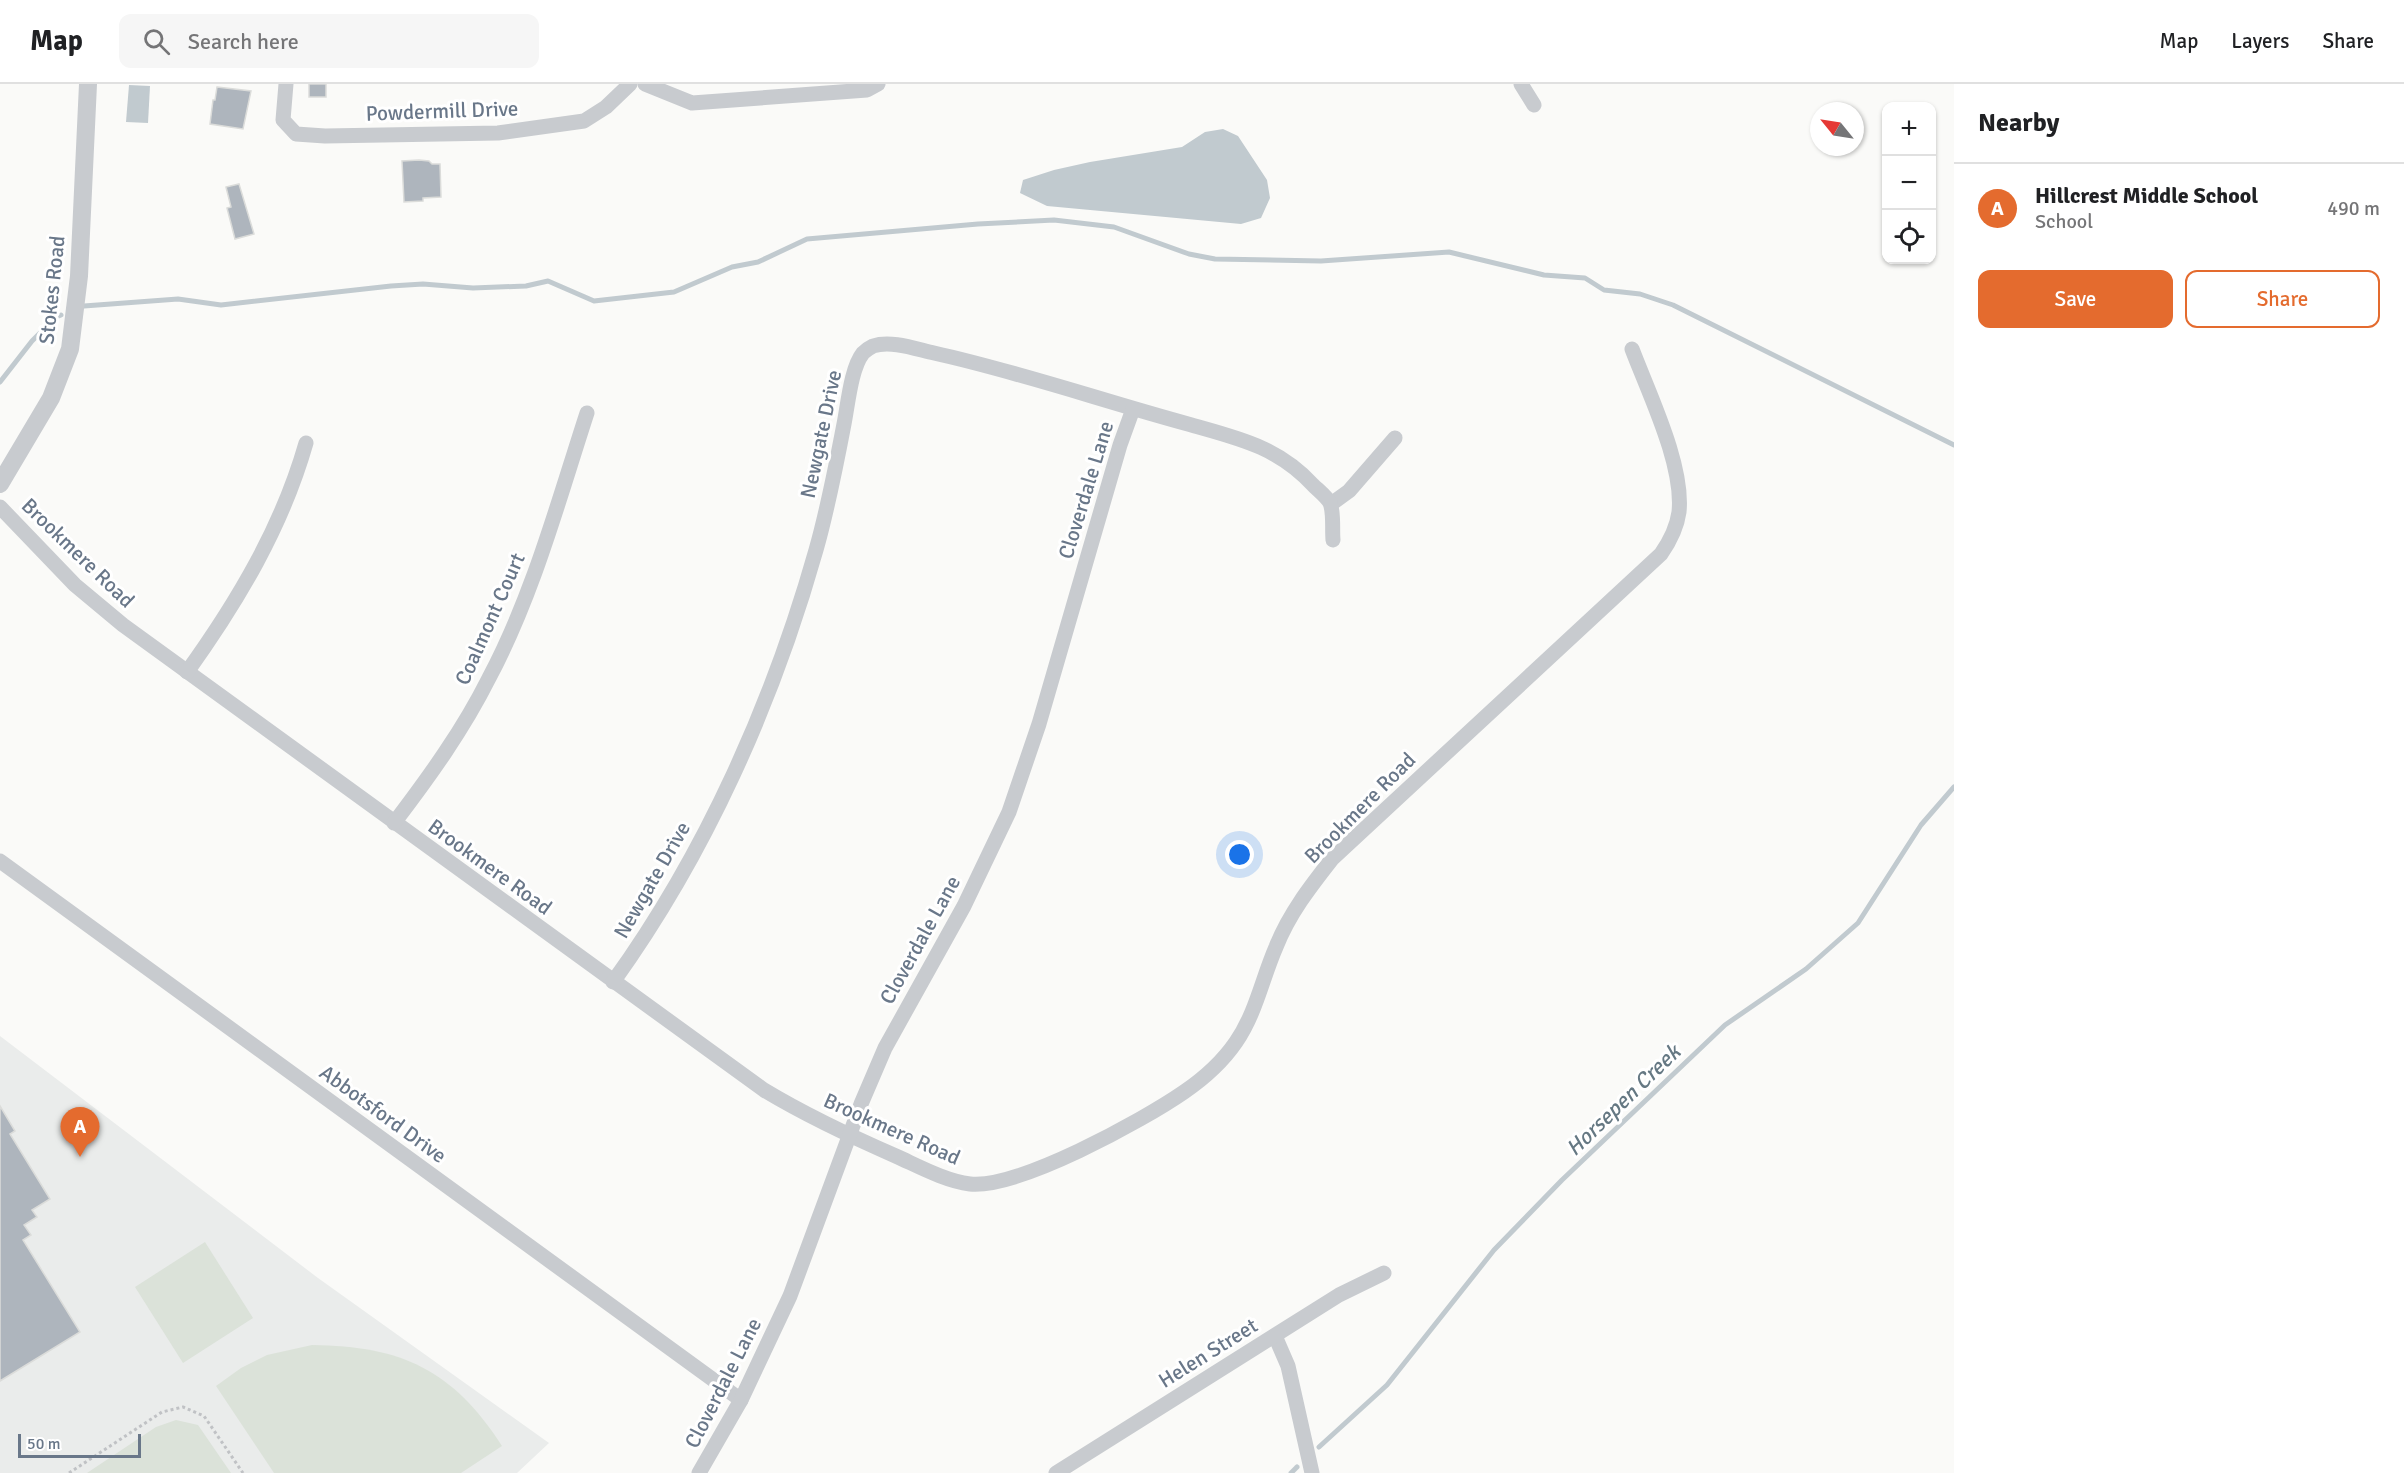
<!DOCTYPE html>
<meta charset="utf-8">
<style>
body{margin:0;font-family:Signika,sans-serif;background:#f6f6f6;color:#202124}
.controls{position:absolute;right:18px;top:18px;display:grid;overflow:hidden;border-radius:12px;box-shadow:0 2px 4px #0004}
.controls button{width:54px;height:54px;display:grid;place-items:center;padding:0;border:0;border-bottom:2px solid #e0e0e0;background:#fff;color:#202124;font:30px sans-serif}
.compass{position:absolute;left:1810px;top:18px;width:54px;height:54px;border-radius:50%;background:#fff;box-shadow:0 2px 4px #0004;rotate:300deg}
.scale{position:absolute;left:18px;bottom:15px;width:123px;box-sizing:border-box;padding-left:6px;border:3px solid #697789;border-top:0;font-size:16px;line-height:21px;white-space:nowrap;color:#697789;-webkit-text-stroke:4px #fff;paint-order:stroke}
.you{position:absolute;left:1240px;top:771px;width:21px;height:21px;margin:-15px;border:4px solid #fff;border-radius:50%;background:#1a73e8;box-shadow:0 0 0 9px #1a73e833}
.badge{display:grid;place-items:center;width:39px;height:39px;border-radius:50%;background:#e46b2e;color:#fff;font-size:20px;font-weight:700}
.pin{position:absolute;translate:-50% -50px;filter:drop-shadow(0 2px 3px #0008)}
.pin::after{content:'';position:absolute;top:32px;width:21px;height:18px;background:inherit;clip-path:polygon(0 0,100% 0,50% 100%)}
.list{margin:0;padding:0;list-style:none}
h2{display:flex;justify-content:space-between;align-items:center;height:78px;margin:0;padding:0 24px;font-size:26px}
h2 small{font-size:20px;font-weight:400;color:#757577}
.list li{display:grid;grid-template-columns:39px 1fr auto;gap:18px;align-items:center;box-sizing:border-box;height:90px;padding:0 24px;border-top:2px solid #e0e0e0}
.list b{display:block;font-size:22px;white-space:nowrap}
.list p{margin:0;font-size:20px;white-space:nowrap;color:#757577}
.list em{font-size:20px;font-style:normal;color:#757577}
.actions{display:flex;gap:12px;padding:18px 24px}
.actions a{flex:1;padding:14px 0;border:2px solid #e46b2e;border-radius:12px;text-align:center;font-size:21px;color:#e46b2e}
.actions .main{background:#e46b2e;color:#fff}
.icon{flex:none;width:33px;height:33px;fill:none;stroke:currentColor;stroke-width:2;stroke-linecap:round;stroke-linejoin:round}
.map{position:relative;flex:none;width:1954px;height:1389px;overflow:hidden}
header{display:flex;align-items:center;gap:36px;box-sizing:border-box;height:84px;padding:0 30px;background:#fff;border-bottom:2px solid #e0e0e0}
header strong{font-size:28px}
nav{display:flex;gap:33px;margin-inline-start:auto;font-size:21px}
.search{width:420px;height:54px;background:#f6f6f6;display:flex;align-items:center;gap:15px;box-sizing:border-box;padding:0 21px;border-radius:12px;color:#757577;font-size:22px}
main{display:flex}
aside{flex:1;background:#fff}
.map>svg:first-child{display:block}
</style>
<header>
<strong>Map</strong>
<div class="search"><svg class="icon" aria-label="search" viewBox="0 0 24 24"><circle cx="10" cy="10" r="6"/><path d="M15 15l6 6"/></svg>Search here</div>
<nav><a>Map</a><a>Layers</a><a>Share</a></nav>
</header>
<main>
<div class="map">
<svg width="1954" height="1389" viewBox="0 0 1954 1389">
<rect width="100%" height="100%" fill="#fafaf8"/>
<!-- built -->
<path fill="#eaeceb" d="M0,952L318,1194L549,1359L517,1389H0Z"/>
<!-- green -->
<g fill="#dbe2d9">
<path d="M205,1158L253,1234L183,1279L135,1203Z"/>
<path d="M312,1261C402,1262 453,1286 502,1362L461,1389H274L216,1302L241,1284L267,1271Z"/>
<path d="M176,1336L198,1341L231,1389H87L156,1343Z"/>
</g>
<!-- water -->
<g fill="#c1cacf">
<path d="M129,1L150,2L148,39L126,38Z"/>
<path d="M1223,45L1238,52L1267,96L1270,114L1261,134L1241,140L1047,122L1020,109L1023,96L1054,86L1090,78L1182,63L1205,48Z"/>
</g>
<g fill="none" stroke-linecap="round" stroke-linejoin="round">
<!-- stream -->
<g stroke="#c1cacf" stroke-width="5">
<path d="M84,222L178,215L221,221L391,202L423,200L473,204L526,202L548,197L594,217L674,208L732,183L758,178L807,155L978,140L1054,136L1114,143L1189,170L1215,175L1321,177L1449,168L1544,191L1585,194L1604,206L1640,210L1673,221L1954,361"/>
<path d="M0,298L32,257L56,233L61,231"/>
<path d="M1319,1363L1387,1301L1494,1166L1562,1096L1725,941L1806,885L1858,839L1921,741L1954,703"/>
<path d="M1291,1389L1297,1383"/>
</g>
</g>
<!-- building -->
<g fill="#aeb5bd" stroke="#dbdcda" stroke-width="1.5">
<rect x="309" y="0" width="17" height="13"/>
<path d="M217,3L251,7L243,45L210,40L213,16H215Z"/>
<path d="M419,76L429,77L432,80H440L441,113L423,114V117L404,118L402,77Z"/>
<path d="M239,100L254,150L235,155L227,124L231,123L226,103Z"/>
<path d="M0,1022L15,1047L10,1050L50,1115L32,1126L37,1133L24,1141L31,1151L23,1156L80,1248L0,1297Z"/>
</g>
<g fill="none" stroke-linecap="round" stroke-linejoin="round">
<!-- path -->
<path stroke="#c0c2c5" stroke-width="3" stroke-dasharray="3 3" stroke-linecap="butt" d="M69,1389L162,1328L183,1323L204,1332L243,1389"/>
<!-- minor -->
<g stroke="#c8cbcf" stroke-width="15">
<path d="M286,0L283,36L296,50L325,52L498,49L584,37L606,23L630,0"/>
<path d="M645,0L692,19L867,6L878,0"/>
<path d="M1521,0L1534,21"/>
<path d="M1331,420L1349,407L1395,354"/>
<path d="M0,423L75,501L123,541L764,1006C807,1032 852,1053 898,1073C920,1083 946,1097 970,1100C1018,1105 1142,1037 1184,1008C1203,995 1223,977 1236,958C1256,929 1262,895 1276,863C1289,830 1310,803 1332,775L1661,470C1670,457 1677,443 1679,428C1684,381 1649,310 1632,265"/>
<path d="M187,588C238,517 282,443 306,359"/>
<path d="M394,739C429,693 463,646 489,594C533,511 558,418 587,329"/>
<path d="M0,777L741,1316"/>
<path d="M613,898C706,769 773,618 816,466C828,424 836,382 844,340C848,320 851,284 863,269C865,267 871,263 873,262C891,256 916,265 934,269C1020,288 1103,317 1188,340C1237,354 1277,362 1313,401C1318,406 1327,413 1330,419C1334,428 1332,445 1333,456"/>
<path d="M1275,1252L1288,1282L1312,1389"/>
<path d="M699,1389L741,1316L790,1212L861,1020L885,964L964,822L1009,728L1039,640L1120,361L1133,325"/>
<path d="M1056,1389L1339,1211L1384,1189"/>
</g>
<!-- tertiary -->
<path stroke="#c8cbcf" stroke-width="18" d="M0,400L51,314L70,265L79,192L88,0"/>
</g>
<g text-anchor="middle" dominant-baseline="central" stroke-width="6" stroke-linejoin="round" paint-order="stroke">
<!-- street labels -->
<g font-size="21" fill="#697789" stroke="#fff">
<text transform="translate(442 27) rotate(-2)">Powdermill Drive</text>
<text transform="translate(52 206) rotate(-84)">Stokes Road</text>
<text transform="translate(821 350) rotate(-78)">Newgate Drive</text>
<text transform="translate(1086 406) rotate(-73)">Cloverdale Lane</text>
<text transform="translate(78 469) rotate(44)">Brookmere Road</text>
<text transform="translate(490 535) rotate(-66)">Coalmont Court</text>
<text transform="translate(1360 724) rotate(-45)">Brookmere Road</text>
<text transform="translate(490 783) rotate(36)">Brookmere Road</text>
<text transform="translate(652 796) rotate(-60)">Newgate Drive</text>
<text transform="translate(920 856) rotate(-61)">Cloverdale Lane</text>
<text transform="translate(383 1030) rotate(36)">Abbotsford Drive</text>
<text transform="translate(892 1045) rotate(24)">Brookmere Road</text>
<text transform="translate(1208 1269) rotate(-32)">Helen Street</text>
<text transform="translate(723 1299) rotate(-63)">Cloverdale Lane</text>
</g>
<!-- water labels -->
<g font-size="22" font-style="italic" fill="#657883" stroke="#fff">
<text transform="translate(1623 1016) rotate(-44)">Horsepen Creek</text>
</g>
</g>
</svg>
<div class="controls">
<button>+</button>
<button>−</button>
<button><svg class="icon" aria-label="locate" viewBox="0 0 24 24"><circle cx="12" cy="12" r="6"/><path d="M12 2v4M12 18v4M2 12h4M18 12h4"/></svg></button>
</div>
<svg class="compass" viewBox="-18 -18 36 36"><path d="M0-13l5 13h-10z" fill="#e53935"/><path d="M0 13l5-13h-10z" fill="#757577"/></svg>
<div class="scale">50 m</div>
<div class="you"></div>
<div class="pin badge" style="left:80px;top:1073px">A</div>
</div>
<aside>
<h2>Nearby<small></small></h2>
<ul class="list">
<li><span class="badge">A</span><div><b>Hillcrest Middle School</b><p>School</p></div><em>490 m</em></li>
</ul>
<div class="actions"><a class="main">Save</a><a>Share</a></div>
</aside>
</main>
